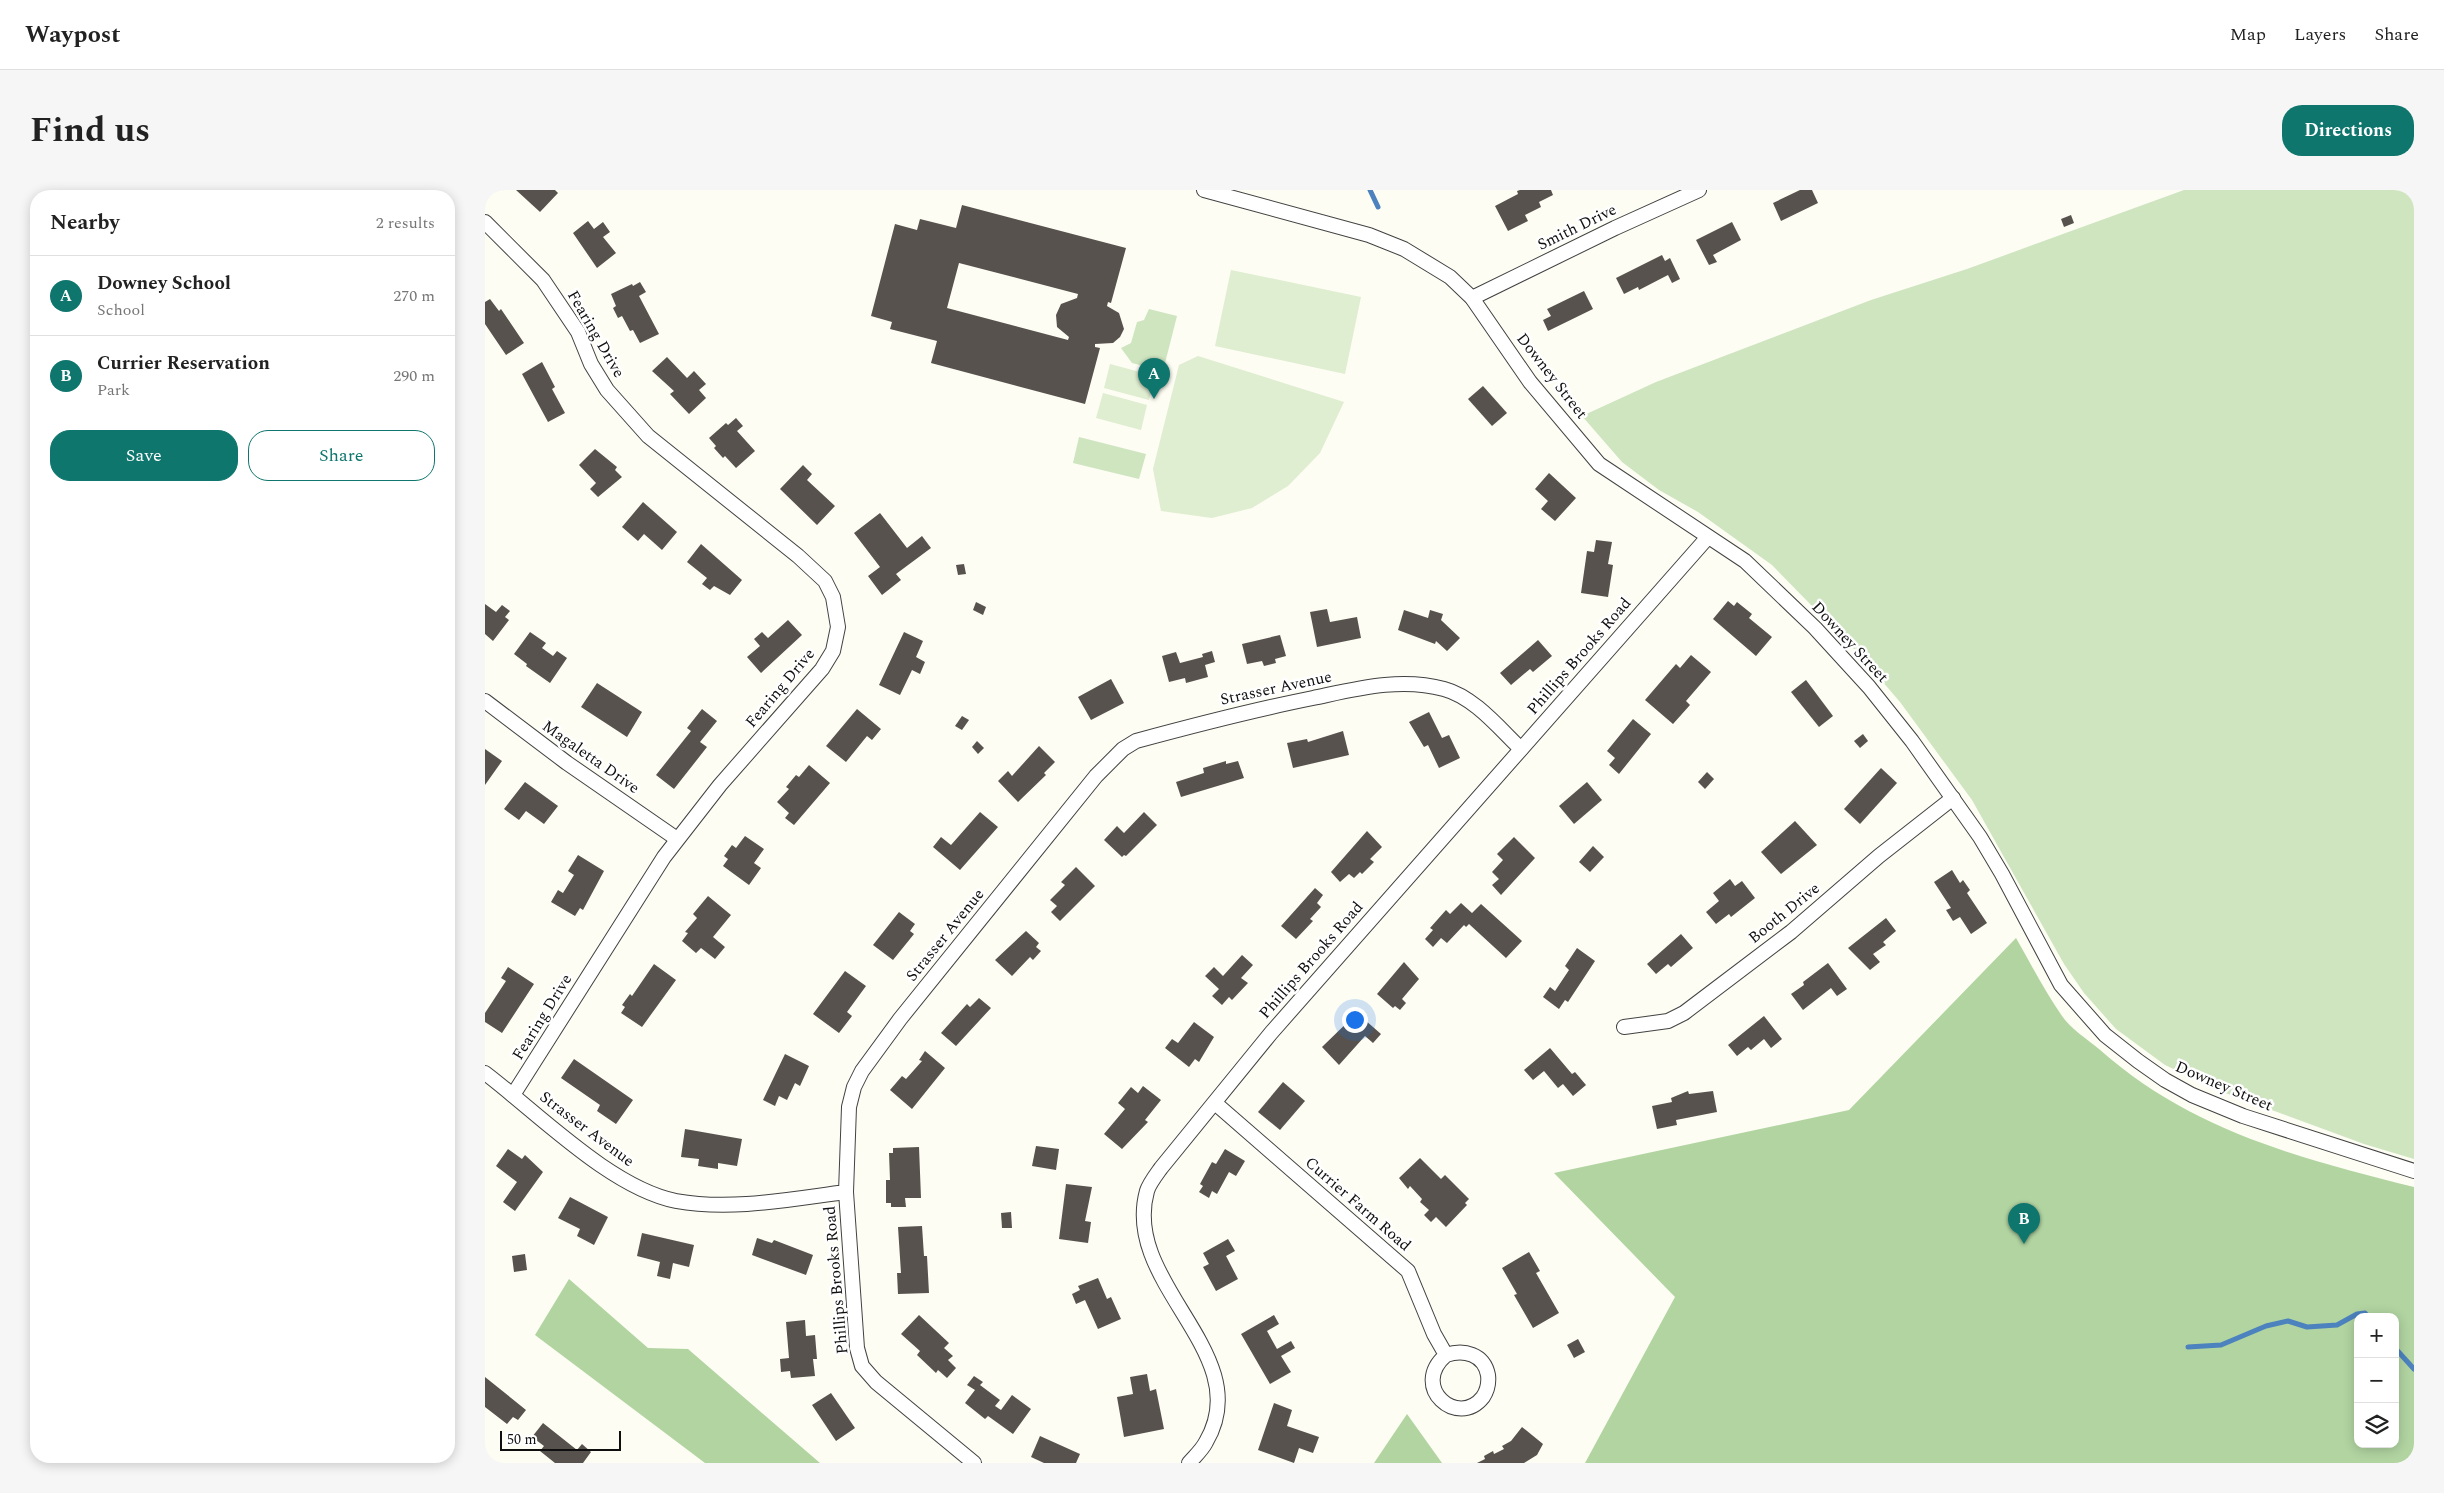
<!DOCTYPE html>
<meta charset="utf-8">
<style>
body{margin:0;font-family:Spectral,serif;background:#f6f6f6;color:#222}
.controls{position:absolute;right:15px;bottom:15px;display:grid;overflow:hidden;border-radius:10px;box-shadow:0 2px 12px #0003}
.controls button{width:45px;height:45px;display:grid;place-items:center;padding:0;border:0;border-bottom:1px solid #e0e0e0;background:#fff;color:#222;font:25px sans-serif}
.scale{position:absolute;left:15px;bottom:12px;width:121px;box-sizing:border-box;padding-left:5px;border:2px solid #0f0f0f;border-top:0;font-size:14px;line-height:18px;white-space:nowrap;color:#0f0f0f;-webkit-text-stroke:4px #fff;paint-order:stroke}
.you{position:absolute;left:869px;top:829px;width:18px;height:18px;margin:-12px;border:4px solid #fff;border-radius:50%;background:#1a73e8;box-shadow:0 0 0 8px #1a73e833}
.badge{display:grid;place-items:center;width:32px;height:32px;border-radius:50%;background:#0f766e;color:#fff;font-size:16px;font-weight:700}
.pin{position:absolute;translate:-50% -41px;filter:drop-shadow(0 1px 2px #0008)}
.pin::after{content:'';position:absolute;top:26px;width:18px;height:15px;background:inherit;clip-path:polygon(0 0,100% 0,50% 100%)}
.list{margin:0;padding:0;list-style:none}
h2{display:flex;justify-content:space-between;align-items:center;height:65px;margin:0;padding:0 20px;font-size:21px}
h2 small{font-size:16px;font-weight:400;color:#767676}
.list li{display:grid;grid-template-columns:32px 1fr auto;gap:15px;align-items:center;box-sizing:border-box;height:80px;padding:0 20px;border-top:1px solid #e0e0e0}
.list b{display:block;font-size:19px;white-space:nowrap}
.list p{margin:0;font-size:16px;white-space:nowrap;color:#767676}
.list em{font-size:16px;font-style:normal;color:#767676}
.actions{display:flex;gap:10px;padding:15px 20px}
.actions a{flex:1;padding:11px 0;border:1px solid #0f766e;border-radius:20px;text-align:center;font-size:18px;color:#0f766e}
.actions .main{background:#0f766e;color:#fff}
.icon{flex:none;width:28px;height:28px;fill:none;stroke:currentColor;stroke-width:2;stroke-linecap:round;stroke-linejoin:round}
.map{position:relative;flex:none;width:1929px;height:1273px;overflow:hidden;border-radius:20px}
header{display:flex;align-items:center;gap:30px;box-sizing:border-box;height:70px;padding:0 25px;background:#fff;border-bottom:1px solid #e0e0e0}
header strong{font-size:24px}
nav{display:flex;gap:28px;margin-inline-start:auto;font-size:18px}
.intro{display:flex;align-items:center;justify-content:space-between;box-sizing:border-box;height:120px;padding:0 30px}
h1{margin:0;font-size:35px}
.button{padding:12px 22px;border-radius:20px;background:#0f766e;color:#fff;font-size:18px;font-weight:700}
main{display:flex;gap:30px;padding:0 30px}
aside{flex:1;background:#fff;border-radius:20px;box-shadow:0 2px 12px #0003}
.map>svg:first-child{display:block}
</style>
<header>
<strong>Waypost</strong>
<nav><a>Map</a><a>Layers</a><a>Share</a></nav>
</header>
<div class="intro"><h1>Find us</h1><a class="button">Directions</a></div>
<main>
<aside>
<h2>Nearby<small>2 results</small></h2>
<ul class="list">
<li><span class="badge">A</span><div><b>Downey School</b><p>School</p></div><em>270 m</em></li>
<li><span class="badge">B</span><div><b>Currier Reservation</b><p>Park</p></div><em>290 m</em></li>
</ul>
<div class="actions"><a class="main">Save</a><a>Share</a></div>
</aside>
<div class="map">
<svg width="1929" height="1273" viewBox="0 0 1929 1273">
<rect width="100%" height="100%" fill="#fdfdf3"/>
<!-- green -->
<g fill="#cee5c0">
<path d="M1699,0H1929V969L1879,954L1735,901L1680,875L1631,839L1599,803L1579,774L1487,610L1415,512L1372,462L1287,375L1213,322L1174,300L1137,272L1097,226L1171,192L1386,110L1482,79Z"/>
<path d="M664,119L692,126L678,181L647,173L636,158L646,153L652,132L659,130Z"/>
<path d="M594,247L661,264L654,289L588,273Z"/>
</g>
<!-- forest -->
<g fill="#b1d4a1" fill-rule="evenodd">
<path d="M1531,748C1546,774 1560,802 1577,826C1586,839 1602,849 1614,859C1705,940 1813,968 1929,997V1273H1100L1190,1107L1069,983L1364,920ZM1873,1127H1910V1254H1873Z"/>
<path d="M84,1089L163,1158L203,1159L335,1273H220L50,1145Z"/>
<path d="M922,1224L957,1273H889Z"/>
</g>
<!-- pitch -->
<g fill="#dfedd0">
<path d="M746,80L876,107L860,184L730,156Z"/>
<path d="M713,166L859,212L835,263L803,296L767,318L727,328L676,321L668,279L694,175Z"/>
<path d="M625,174L670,186L664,210L619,198Z"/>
<path d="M618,203L662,215L656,240L611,228Z"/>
</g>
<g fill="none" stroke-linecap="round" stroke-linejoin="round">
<!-- stream -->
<g stroke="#4c82be" stroke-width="5">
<path d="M885,0L893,17"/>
<path d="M1703,1157L1736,1155L1781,1136L1803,1131L1822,1137L1852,1135L1872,1124L1880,1123L1883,1127"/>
<path d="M1910,1158L1929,1179"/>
</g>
</g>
<!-- building -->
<g fill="#57524d" fill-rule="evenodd">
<path d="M31,0H70L73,3L55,22Z"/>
<path d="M1035,0H1066L1068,5L1054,12L1056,17L1040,25L1043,31L1023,41L1010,16L1033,4L1032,1Z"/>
<path d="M1315,0H1327L1333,13L1296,31L1288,13Z"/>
<path d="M477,15L641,58L626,113L623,112L622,116L634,123L639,139L635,147L628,153L610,154V157L615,158L600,214L446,173L452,151L405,139L407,132L386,126L410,34L432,40L435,29L471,38ZM474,73L593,104L592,108L576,114L571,125L572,137L584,147L583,150L462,118Z"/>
<path d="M1586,25L1589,33L1579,37L1576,29Z"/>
<path d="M103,31L109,39L118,32L125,42L118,47L131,63L112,78L88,43Z"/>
<path d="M1247,32L1256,50L1228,65L1232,72L1224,75L1211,50Z"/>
<path d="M1177,65L1180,71L1185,68L1195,89L1187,93L1183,85L1154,100L1153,97L1139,104L1131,88Z"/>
<path d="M155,92L161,102L154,106L174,144L155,153L148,140L145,141L137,126L133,128L128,118L131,116L126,104L147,94L148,96Z"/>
<path d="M1099,101L1108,119L1063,141L1058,130L1066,126L1062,119Z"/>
<path d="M5,109L14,121L16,119L39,153L21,165L0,134V112Z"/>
<path d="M182,167L202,188L209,181L221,194L214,200L221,208L204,224L185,204L189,201L167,181Z"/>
<path d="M57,172L70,197L67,199L80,223L63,232L37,184Z"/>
<path d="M998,196L1022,223L1007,236L983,209Z"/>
<path d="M251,228L258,236L252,241L270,261L251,278L240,266L238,268L229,258L231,256L224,248L241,233L243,235Z"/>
<path d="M110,259L132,277L130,280L137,287L113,307L105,299L111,293L94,275Z"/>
<path d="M318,275L327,284L322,290L350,316L332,335L295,299Z"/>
<path d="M1064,283L1091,308L1070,331L1056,319L1063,311L1050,299Z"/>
<path d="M158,312L192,342L177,360L159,344L153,351L137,337Z"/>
<path d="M395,323L422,358L437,346L446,358L411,384L416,390L397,405L383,386L395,377L369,343Z"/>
<path d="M1111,350L1127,352L1123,374L1128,375L1123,407L1096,403L1102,361L1109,362Z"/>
<path d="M216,354L257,390L245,405L229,396L225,400L217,394L222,388L202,372Z"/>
<path d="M479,374L481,384L473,385L471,375Z"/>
<path d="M1243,411L1249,416L1252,412L1267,424L1264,428L1287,447L1271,466L1228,429Z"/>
<path d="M491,412L501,417L498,425L488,420Z"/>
<path d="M0,414L11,422L17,415L25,421L20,427L24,430L8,451L0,444Z"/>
<path d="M842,419L845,432L872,427L876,448L832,457L825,422Z"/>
<path d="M919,420L943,428L945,420L958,424L956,430L975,448L962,461L951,451L950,454L913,440Z"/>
<path d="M303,430L317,445L276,483L262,467L275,456L269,449L277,442L283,448Z"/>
<path d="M45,442L61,453L57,458L68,466L72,461L82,468L65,493L41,476L42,474L29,464Z"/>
<path d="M419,442L438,451L431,467L440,472L435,484L427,480L415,505L394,495Z"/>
<path d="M795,445L801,466L790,469L791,473L779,476L777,471L762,474L757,454Z"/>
<path d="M1053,450L1067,466L1048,482L1045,479L1026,495L1015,483Z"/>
<path d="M727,461L730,472L720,475L723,487L701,493L700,488L684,492L677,466L691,462L695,473L718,467L717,464Z"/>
<path d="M1206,465L1226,482L1201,511L1205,515L1188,534L1160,510L1191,474L1195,478Z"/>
<path d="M626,489L639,513L606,530L593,507Z"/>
<path d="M1321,490L1348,526L1334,537L1306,502Z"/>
<path d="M112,493L157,522L142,547L96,517Z"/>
<path d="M217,519L232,531L215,552L222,557L189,599L171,585L206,541L202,538Z"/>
<path d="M372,519L396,539L387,550L382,546L361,572L341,556Z"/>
<path d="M944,522L957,548L964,545L975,568L954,578L943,555L939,557L924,532Z"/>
<path d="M477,526L484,530L477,540L470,536Z"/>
<path d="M1148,529L1166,544L1134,584L1124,575L1130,568L1122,561Z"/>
<path d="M858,541L864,565L808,578L802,553L822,549L823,552Z"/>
<path d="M1378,544L1383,551L1375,558L1369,551Z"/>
<path d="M492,551L499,558L493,564L487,557Z"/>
<path d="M554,556L570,572L559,583L561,585L533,612L513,591L523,581L527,586Z"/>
<path d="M0,559L17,571L0,595Z"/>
<path d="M741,571V574L753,571L759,588L696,607L691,592L719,583L718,578Z"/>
<path d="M324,575L345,593L309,635L300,628L304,623L292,612L304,599L301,597L311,585L314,587Z"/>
<path d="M1396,578L1412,593L1375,634L1359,619Z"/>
<path d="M1222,582L1229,589L1220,599L1213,592Z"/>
<path d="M40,592L73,616L59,634L41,621L34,630L19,619Z"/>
<path d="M1102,592L1117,610L1089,634L1074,616Z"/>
<path d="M495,622L513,637L475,680L448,657L456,647L466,655Z"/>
<path d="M659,622L672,635L641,666L639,665L637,667L619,650L632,636L639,643Z"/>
<path d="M1310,631L1332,655L1296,684L1276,662Z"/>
<path d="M882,641L897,657L885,669L889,672L877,684L875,682L869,688L864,684L855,692L846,682Z"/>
<path d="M260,646L279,659L269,673L276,678L264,695L238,676L243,669L239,666L247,655L251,658Z"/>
<path d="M1029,647L1050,668L1016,705L1007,695L1014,689L1007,682L1018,670L1012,664Z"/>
<path d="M1108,656L1119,667L1105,682L1094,672Z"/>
<path d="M93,665L119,681L98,720L95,718L90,726L66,712L73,700L78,703L89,685L83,681Z"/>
<path d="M591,677L610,696L575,731L566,722L572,716L565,710L580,695L576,692Z"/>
<path d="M1467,680L1475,693L1478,690L1485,700L1482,703L1502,733L1486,744L1475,727L1468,731L1461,720L1466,718L1449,692Z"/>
<path d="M1245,689L1250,696L1257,691L1270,708L1246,727L1244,724L1231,734L1221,722L1234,711L1228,703Z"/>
<path d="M830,698L838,705L832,713L836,717L825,729L828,731L811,749L796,736Z"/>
<path d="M223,706L246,725L228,747L240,757L230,769L216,758L211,763L197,751L203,743L200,742L212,728L208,724Z"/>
<path d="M976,713L987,723L996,714L1037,751L1021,768L984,734L981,737L979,735L962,753L956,748L948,757L940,749L948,740L945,738L961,720L965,724Z"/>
<path d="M414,722L430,734L425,741L429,744L408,770L388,755Z"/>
<path d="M1401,728L1411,741L1398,752L1401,755L1388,764L1395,772L1385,780L1363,758Z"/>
<path d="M541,741L554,753L551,757L556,761L548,770L545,767L527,786L510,770Z"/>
<path d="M1196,744L1208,758L1186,777L1183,774L1171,784L1162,774Z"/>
<path d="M1092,758L1110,771L1083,812L1080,810L1074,819L1058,807L1065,797L1070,801L1084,780L1080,776Z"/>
<path d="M757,765L768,775L756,788L763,793L747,810L744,807L737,815L727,806L734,799L720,786L729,777L738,786Z"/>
<path d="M919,772L934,789L917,809L921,813L915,820L910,816L908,818L892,804Z"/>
<path d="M1343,773L1362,799L1352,806L1346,798L1318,820L1306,804L1319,795L1318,792Z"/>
<path d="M169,774L191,790L157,837L136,823L140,817L137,815L145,804L147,806Z"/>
<path d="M23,777L49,794L17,843L0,832V823L21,791L16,788Z"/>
<path d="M360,781L381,796L362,822L367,826L354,843L328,824Z"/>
<path d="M494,808L506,818L471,856L456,843L482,814L485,817Z"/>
<path d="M872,823L896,844L888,853L880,846L854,875L837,857Z"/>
<path d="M1279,826L1297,849L1286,858L1279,849L1266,860L1263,857L1252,866L1243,855Z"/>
<path d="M709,832L729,847L714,872L710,869L704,877L680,858L687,849L693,853Z"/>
<path d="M1065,858L1087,884L1090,882L1101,895L1088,906L1078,894L1073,898L1059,881L1048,890L1039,880Z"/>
<path d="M440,861L460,878L427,919L405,900L417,886L421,889L437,871L434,870Z"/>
<path d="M300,864L324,876L315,896L310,893L302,910L294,906L290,916L278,910Z"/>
<path d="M89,869L148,910L131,934L112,921L115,915L76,888Z"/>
<path d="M798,892L820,911L795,940L773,922Z"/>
<path d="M658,896L676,910L660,930L663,932L637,959L619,944L640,919L633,913L646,897L653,903Z"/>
<path d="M1203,901L1204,904L1228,901L1232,922L1191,930L1192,935L1172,939L1167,916L1187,912L1186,908Z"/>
<path d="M200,939L257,949L252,976L233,973V979L213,976L214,969L196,967Z"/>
<path d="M551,956L574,959L571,980L547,976Z"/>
<path d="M434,957L436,1008H420L421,1017H406V1013H401V990H405L404,963H408V958Z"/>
<path d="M23,959L37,969L40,965L58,982L30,1021L18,1012L32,992L11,976Z"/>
<path d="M740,959L760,971L751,986L744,982L732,1004L727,1001L724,1008L714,1002L718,996L715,994L727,972L731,974Z"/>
<path d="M935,968L956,989L960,985L984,1009L980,1013L982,1015L961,1037L951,1027L946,1032L939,1025L944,1020L935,1012L937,1009L925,996L923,999L914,988Z"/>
<path d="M581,994L607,997L600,1031L606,1032L603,1053L574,1049Z"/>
<path d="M85,1007L123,1027L109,1055L92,1046L95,1039L73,1028Z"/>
<path d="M526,1022L527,1038H517L516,1023Z"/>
<path d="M437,1036L439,1066H442L444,1103L413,1104L412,1083H416L413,1037Z"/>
<path d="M157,1043L209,1055L204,1077L188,1073L185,1089L172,1086L175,1072L152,1066Z"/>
<path d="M272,1048L287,1053L289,1050L328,1065L321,1085L267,1065Z"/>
<path d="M743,1049L750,1061L741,1066L753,1089L731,1101L718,1077L724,1074L718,1063Z"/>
<path d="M1044,1062L1055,1081L1051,1083L1074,1123L1048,1138L1029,1105L1032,1104L1017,1078Z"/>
<path d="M40,1064L42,1080L29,1082L27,1066Z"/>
<path d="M613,1088L622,1109L626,1107L636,1129L613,1139L600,1110L591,1114L587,1104L595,1100L593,1096Z"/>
<path d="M434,1125L464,1153L459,1158L468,1166L463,1170L471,1178L462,1188L453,1180L451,1183L432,1165L435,1161L416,1144Z"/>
<path d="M789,1125L794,1134L782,1141L792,1159L806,1151L810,1158L796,1166L806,1182L785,1194L756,1144Z"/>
<path d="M320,1130L321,1146L330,1145L332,1169H328L330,1186L306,1188L305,1181L296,1182L295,1169L304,1168L301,1132Z"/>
<path d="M1093,1149L1100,1162L1089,1168L1082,1155Z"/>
<path d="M662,1184L665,1201L671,1199L679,1239L639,1247L632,1207L648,1204L645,1187Z"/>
<path d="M489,1186L498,1192L495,1195L515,1210L510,1216L516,1220L527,1205L546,1219L528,1244L503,1226L500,1229L480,1213L490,1200L482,1195Z"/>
<path d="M0,1187L41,1220L33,1230L28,1227L22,1234L0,1217Z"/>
<path d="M346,1203L370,1238L351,1251L327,1215Z"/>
<path d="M789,1213L807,1220L802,1236L834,1247L828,1263L814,1258L809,1273L773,1260Z"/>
<path d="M58,1233L92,1260L97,1254L106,1262L98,1273H70L55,1261L59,1256L47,1247Z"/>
<path d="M1037,1237L1058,1254L1052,1265L1039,1273H992L1000,1269L999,1266L1008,1261L1009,1264L1019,1259L1017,1256L1026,1251Z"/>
<path d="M555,1246L595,1264L591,1273H559L546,1267Z"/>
</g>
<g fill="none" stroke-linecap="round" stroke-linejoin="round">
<defs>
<g id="street">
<path d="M719,0L884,45L919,59L965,87L987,108L1045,192L1114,274L1260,371L1330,438L1384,497L1427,551L1495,647L1517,684L1576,795L1620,845L1653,871L1680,890L1707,905L1758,926L1929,981"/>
<path d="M0,32L58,90L93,142L106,174L122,200L163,246L313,366L340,391L348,407L353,437L348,461L337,479L235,595L179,667L28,905"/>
<path d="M987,108L1130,38L1214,0"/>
<path d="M0,511L82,573L192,649"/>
<path d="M1139,837L1183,831L1199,823L1306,742L1394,666L1468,608"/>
<path d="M0,883C54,924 126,998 191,1011C247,1021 306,1009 361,1002L364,917L369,897L377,881L415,829L611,586L638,559L651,551C710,535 768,520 828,508C871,499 915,487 959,499C989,507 1014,538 1036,559"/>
<path d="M730,913L923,1081L949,1144L961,1165C924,1197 973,1239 998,1207C1002,1201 1004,1193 1003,1185C999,1164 979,1159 961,1165"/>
<path d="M361,1002L372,1158L377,1176L391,1192L489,1273"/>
<path d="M704,1273C710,1266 717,1260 721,1252C773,1164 636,1094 662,1001C664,994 671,985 676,978L786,843L1223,347"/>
</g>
</defs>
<!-- street casing -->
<use href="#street" stroke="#424242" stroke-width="16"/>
<!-- street -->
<use href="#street" stroke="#fff" stroke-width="14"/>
</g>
<g text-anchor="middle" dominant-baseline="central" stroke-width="5" stroke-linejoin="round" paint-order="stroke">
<!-- street labels -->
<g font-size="16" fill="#0f0f0f" stroke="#fff">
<text transform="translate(1092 37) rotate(-26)">Smith Drive</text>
<text transform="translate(111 144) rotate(60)">Fearing Drive</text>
<text transform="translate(1067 186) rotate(52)">Downey Street</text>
<text transform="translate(1365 452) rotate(47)">Downey Street</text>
<text transform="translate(1094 466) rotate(-49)">Phillips Brooks Road</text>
<text transform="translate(295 498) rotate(-50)">Fearing Drive</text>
<text transform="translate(791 498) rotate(-12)">Strasser Avenue</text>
<text transform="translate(106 567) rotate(35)">Magaletta Drive</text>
<text transform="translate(1299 723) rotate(-39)">Booth Drive</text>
<text transform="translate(460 745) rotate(-51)">Strasser Avenue</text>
<text transform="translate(826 770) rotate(-49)">Phillips Brooks Road</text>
<text transform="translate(57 827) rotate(-58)">Fearing Drive</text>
<text transform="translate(1739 896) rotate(23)">Downey Street</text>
<text transform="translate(102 939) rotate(37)">Strasser Avenue</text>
<text transform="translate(873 1014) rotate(41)">Currier Farm Road</text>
<text transform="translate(351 1090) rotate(-95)">Phillips Brooks Road</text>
</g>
</g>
</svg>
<div class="controls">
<button>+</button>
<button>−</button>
<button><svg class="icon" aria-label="layers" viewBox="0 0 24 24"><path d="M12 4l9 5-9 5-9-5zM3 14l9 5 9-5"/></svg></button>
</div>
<div class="scale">50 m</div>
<div class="you"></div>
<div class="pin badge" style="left:669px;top:209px">A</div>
<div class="pin badge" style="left:1539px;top:1054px">B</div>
</div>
</main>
